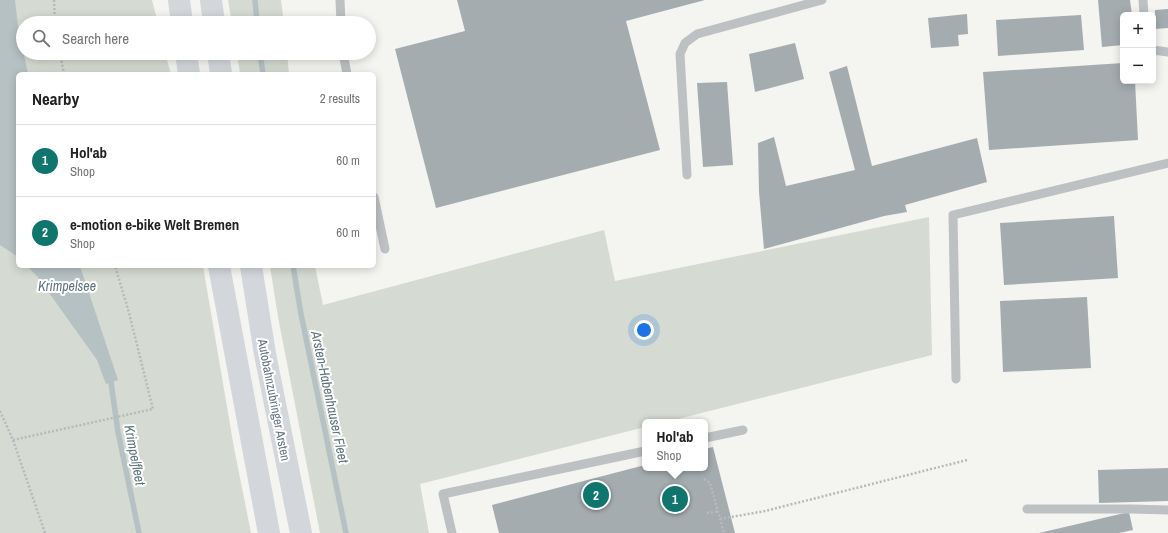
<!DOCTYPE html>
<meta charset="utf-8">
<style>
body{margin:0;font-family:"Archivo Narrow",sans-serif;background:#f6f6f6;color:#222}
.controls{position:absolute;right:12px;top:12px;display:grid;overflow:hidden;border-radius:6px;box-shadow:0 2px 10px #0003}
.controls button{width:36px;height:36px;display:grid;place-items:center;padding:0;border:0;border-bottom:1px solid #e0e0e0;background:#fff;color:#222;font:20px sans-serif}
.you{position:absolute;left:644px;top:330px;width:14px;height:14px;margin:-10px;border:3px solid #fff;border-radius:50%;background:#1a73e8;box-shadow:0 0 0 6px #1a73e833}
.badge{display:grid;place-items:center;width:26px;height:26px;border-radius:50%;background:#0f766e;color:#fff;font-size:13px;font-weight:700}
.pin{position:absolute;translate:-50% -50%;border:2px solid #fff;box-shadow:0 1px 4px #0006}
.popup{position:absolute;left:642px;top:419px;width:66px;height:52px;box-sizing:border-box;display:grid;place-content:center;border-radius:6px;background:#fff;filter:drop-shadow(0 1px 3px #0005);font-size:13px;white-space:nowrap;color:#767676}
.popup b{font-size:15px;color:#222}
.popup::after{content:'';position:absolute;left:50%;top:100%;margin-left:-8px;border:8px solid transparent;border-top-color:#fff}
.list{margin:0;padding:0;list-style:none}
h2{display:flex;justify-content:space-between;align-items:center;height:52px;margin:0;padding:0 16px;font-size:17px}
h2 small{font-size:13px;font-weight:400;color:#767676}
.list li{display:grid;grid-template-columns:26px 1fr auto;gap:12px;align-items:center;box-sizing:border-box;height:72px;padding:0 16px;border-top:1px solid #e0e0e0}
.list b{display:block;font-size:15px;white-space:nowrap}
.list p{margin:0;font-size:13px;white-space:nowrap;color:#767676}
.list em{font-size:13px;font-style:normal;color:#767676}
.icon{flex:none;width:22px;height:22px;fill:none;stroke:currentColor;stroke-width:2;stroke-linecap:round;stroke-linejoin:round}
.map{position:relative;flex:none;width:1168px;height:533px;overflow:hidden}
.search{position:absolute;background:#fff;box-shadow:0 2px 10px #0003;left:16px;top:16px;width:360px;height:44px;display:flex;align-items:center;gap:10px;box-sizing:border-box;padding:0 14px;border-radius:22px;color:#767676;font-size:15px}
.panel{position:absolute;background:#fff;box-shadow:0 2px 10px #0003;left:16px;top:72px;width:360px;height:196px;border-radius:6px}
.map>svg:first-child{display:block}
</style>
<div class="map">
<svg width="1168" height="533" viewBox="0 0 1168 533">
<rect width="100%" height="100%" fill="#f4f4f0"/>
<!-- green -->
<g fill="#d5dad2">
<path d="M0,0H152L158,23H23V53H165L171,74H18V266H203L234,448L251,533H0Z"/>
<path d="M228,0H281L284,23H232Z"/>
<path d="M237,53H287L289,74H240Z"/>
<path d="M929,217L932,355L666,422H645V427L420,484L429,533H320L278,317L270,266H315L323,305L604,230L615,281Z"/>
</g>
<!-- water -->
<g fill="#b6c1c4">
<path d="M0,0H15L18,26L28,74H18V257L0,245Z"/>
<path d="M27,266H80L118,380L106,384L97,360L37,276Z"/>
</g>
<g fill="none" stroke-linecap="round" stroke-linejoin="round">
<!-- stream -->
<g stroke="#b6c1c4" stroke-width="5.5">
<path d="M255,0L257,23"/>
<path d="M260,53L263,74"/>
<path d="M293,266L301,314L346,533"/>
<path d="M111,382L118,432L139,533"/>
</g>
</g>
<!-- building -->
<g fill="#a4acb0">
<path d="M457,0H705L626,21L660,150L436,208L395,49L465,31Z"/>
<path d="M1098,0H1130L1132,15H1123V45L1102,47Z"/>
<path d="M1168,9V28L1155,29V10Z"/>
<path d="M967,14L968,34L958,35L959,46L931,48L928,18Z"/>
<path d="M1081,15L1084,50L998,56L996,20Z"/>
<path d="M795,43L804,79L755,92L749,54Z"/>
<path d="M1123,63V81H1135L1138,140L989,150L983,72Z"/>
<path d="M847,66L872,166L977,138L987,182L905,205L907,212L884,216L764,249L759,192L758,143L774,137L786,186L855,170L829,72Z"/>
<path d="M727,82L733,165L703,167L697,83Z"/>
<path d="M1114,216L1118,278L1004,285L1000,223Z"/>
<path d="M1087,297L1091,368L1003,372L1000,301Z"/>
<path d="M713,447L735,533H499L492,505L645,465V468H705V449Z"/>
<path d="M1168,468V501L1099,503L1098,470Z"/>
<path d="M1129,512L1133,530L1119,533H1039Z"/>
</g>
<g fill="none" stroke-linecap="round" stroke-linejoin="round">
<!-- path -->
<g stroke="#b7babc" stroke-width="2.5" stroke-dasharray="2 2" stroke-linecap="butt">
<path d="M54,0L55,23"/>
<path d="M60,53L64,74"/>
<path d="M0,411L13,440L45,533"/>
<path d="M13,440L153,409L128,309L115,266"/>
<path d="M704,479L710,483L724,533"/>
<path d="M707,513L718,511"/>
<path d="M720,519L765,511L967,460"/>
</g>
<!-- lane -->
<g stroke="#bdc1c4" stroke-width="9">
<path d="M340,0L341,23"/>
<path d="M1143,0L1144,15"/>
<path d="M1153,50L1168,52"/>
<path d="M343,53L347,74"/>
<path d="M687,175L680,54L685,43L697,34L822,0"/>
<path d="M374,197L385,249"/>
<path d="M956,379L953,215L1168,163"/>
<path d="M705,438L743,430"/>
<path d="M1027,509H1131L1168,510"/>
<path d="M452,533L443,494L645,451"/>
</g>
<!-- highway -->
<g stroke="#d3d7db" stroke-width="22">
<path d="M179,0L182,23"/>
<path d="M211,0L214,23"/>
<path d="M186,53L189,74"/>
<path d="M218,53L221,74"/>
<path d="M219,266L269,533"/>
<path d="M251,266L265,354L301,533"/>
</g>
</g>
<g text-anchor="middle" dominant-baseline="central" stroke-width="4" stroke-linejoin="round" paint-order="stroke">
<!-- street labels -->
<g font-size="13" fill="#65747f" stroke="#fff">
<text transform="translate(274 400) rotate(79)">Autobahnzubringer Arsten</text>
</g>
<!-- water labels -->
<g font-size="14" font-style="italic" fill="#61767c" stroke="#fff">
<text x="67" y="286">Krimpelsee</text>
<text transform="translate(330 397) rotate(78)">Arsten-Habenhauser Fleet</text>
<text transform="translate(135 455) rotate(79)">Krimpelfleet</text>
</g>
</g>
</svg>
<div class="controls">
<button>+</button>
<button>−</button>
</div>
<div class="you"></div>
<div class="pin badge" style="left:675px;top:499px">1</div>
<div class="popup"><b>Hol'ab</b>Shop</div>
<div class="pin badge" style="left:596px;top:495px">2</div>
<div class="search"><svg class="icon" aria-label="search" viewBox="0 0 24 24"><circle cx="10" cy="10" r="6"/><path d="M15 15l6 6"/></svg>Search here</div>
<section class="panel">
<h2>Nearby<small>2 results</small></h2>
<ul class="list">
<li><span class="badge">1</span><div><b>Hol'ab</b><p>Shop</p></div><em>60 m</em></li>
<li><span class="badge">2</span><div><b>e-motion e-bike Welt Bremen</b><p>Shop</p></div><em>60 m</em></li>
</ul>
</section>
</div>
